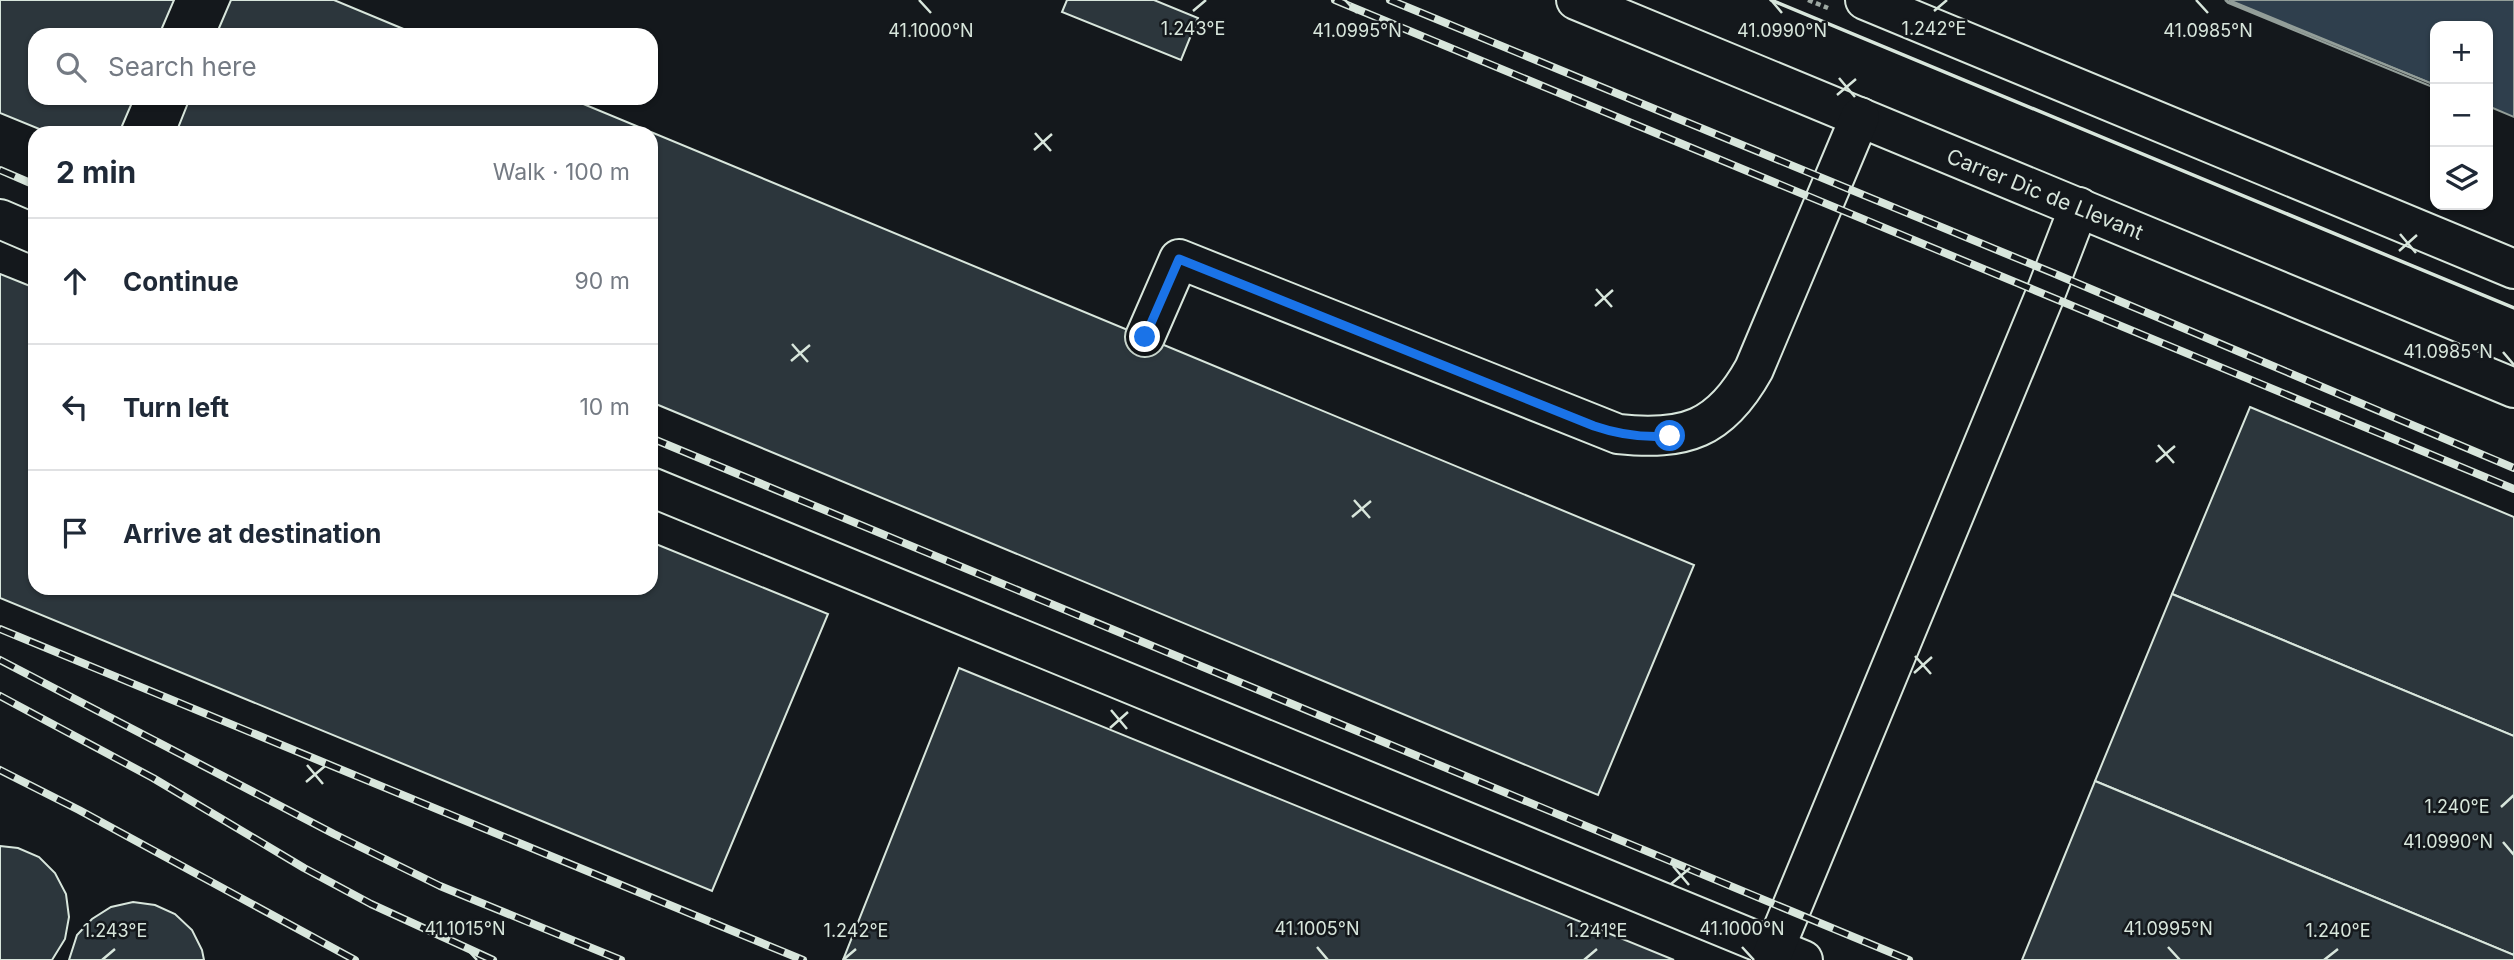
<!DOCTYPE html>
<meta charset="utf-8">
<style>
body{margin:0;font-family:Inter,sans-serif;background:#f2f2f3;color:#1f2937}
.controls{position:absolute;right:21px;top:21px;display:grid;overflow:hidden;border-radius:14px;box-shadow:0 2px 5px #0004}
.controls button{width:63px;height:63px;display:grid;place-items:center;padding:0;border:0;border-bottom:2px solid #e0e1e3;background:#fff;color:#1f2937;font:35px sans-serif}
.stop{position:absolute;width:21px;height:21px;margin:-16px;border:5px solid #1a73e8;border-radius:50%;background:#fff}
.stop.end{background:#1a73e8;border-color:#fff;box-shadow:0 2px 7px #0008}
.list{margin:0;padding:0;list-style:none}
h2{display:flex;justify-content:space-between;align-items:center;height:91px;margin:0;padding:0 28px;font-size:30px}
h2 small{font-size:23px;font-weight:400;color:#747a83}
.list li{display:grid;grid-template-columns:46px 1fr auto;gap:21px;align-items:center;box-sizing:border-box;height:126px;padding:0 28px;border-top:2px solid #e0e1e3}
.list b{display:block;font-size:26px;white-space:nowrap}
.list em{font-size:23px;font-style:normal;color:#747a83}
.icon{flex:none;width:38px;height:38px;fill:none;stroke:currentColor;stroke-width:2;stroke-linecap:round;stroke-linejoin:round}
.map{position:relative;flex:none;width:2514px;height:960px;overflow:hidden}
.search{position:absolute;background:#fff;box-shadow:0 2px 5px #0004;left:28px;top:28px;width:630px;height:77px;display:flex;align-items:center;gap:18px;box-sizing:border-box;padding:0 24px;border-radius:21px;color:#747a83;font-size:26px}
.panel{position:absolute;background:#fff;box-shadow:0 2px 5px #0004;left:28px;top:126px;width:630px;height:469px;border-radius:21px}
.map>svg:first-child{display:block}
</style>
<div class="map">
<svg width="2514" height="960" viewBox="0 0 2514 960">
<rect width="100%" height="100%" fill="#14181c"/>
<!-- water -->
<path fill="#2f3f4d" stroke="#939e99" stroke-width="2" d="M2229,0H2514V117L2488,106V26H2435V85Z"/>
<!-- pier -->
<path fill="#14181c" stroke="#939e99" stroke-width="2" d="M2225,0L2435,85V88L2228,3Z"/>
<!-- building -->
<g fill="#2c363c" stroke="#d8e6dc" stroke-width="2">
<path d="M0,0H174L159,35H35V98H134L119,133H49L0,113Z"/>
<path d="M231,0H334L418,35H216Z"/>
<path d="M1067,0H1154L1198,18L1181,60L1062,12Z"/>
<path d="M190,98H569L1694,565L1598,795L651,402V133H176Z"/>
<path d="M0,274L35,288V588H651V542L828,614L712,891L0,598Z"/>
<path d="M2250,407L2514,517V736L2172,594Z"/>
<path d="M2172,594L2514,736V955L2095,781Z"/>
<path d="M959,668L1674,960H843Z"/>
<path d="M2095,781L2514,955V960H2022Z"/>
<path d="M0,846L18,848L39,857L55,873L66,894L69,917L65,939L52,960H0Z"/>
<path d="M133,902L155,905L175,914L192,930L202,950L204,960H69L77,935L92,919L111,907Z"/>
</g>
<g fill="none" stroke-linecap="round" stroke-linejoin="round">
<defs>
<g id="minor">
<path d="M1576,0L2514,388"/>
<path d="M1865,0L2514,269"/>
<path d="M0,219L35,234"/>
<path d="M1145,337L1179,259L1618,434C1685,441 1720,430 1754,369L1860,117"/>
<path d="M651,487L1803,960"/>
<path d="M1770,960L2045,295L2079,207"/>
</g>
</defs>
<!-- minor casing -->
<use href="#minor" stroke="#d8e6dc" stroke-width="42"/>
<!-- path -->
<path stroke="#9da8a2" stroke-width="4.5" stroke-dasharray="5 3.5" stroke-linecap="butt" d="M1808,0L1828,8"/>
<!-- minor -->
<use href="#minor" stroke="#14181c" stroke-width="38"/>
<defs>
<g id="rail">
<path d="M1335,0L2514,489"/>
<path d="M1390,0L2053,273L2514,468"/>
<path d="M0,170L35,185"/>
<path d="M651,438L1909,960"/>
<path d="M0,629L803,960"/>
<path d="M0,660L334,834L440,886L621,960"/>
<path d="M0,696L153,778L304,868L371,904L493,960"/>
<path d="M0,770L79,810L355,960"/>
</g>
</defs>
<!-- rail casing -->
<use href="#rail" stroke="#d8e6dc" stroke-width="8"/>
<!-- rail -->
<use href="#rail" stroke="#14181c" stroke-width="5" stroke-dasharray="16" stroke-linecap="butt"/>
<!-- wall -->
<path stroke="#d8e6dc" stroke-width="3.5" d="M1771,0L2514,308"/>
</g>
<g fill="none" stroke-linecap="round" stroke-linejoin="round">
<!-- route -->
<path stroke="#1a73e8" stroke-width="9" d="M1145,337L1179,259L1594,426C1620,435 1643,438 1670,436"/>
</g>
<!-- ticks -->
<path fill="none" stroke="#d8e6dc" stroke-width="2.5" d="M919,0L931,13M1345,0L1357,13M1771,0L1782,13M2196,0L2208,13M1193,11L1206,0M1934,11L1947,0M1839,78L1855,97M1837,95L1856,79M1035,133L1051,151M1034,150L1052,134M2400,234L2416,253M2399,251L2417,235M1596,289L1612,307M1595,306L1613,290M792,344L808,362M2503,352L2514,365M791,361L810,345M2158,445L2174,463M2156,462L2175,446M1354,500L1370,518M1352,517L1371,501M1915,656L1931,674M1914,673L1932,657M1111,710L1127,729M1110,728L1128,712M307,765L323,784M306,782L325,766M2501,807L2514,795M2503,842L2514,855M1673,866L1689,885M1671,884L1690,868M465,947L477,960M1317,947L1328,960M1742,947L1754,960M2168,947L2180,960M102,960L115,949M843,960L856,949M1584,960L1597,949M2324,960L2338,949"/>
<g text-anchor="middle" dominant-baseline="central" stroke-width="5" stroke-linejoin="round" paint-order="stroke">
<!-- street labels -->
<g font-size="21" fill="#d8e6dc" stroke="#14181c">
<text transform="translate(2045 194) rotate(22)">Carrer Dic de Llevant</text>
</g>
</g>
<g font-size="18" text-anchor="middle" fill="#d8e6dc" stroke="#14181c" stroke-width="5" stroke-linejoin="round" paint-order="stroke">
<text x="1193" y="35">1.243°E</text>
<text x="1934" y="35">1.242°E</text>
<text x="931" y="37">41.1000°N</text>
<text x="1357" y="37">41.0995°N</text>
<text x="1782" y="37">41.0990°N</text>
<text x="2208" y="37">41.0985°N</text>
<text x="2448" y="358">41.0985°N</text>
<text x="2457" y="813">1.240°E</text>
<text x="2448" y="848">41.0990°N</text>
<text x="465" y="935">41.1015°N</text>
<text x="1317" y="935">41.1005°N</text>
<text x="1742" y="935">41.1000°N</text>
<text x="2168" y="935">41.0995°N</text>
<text x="115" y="937">1.243°E</text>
<text x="856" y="937">1.242°E</text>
<text x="1597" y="937">1.241°E</text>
<text x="2338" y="937">1.240°E</text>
</g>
</svg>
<div class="controls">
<button>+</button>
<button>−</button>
<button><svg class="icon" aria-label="layers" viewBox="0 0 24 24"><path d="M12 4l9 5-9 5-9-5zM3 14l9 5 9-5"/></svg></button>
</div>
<div class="stop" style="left:1670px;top:436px"></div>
<div class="stop end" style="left:1145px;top:337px"></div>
<div class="search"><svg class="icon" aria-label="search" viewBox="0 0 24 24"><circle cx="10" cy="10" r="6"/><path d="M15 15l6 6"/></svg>Search here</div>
<section class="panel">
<h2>2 min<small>Walk · 100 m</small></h2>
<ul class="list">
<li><svg class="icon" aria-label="ahead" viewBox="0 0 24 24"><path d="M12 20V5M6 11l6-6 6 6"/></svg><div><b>Continue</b></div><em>90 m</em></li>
<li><svg class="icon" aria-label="left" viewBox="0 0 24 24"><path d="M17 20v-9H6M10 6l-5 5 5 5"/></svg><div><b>Turn left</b></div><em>10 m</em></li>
<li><svg class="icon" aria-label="arrive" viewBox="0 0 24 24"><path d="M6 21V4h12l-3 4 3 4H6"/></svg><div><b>Arrive at destination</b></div></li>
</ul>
</section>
</div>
